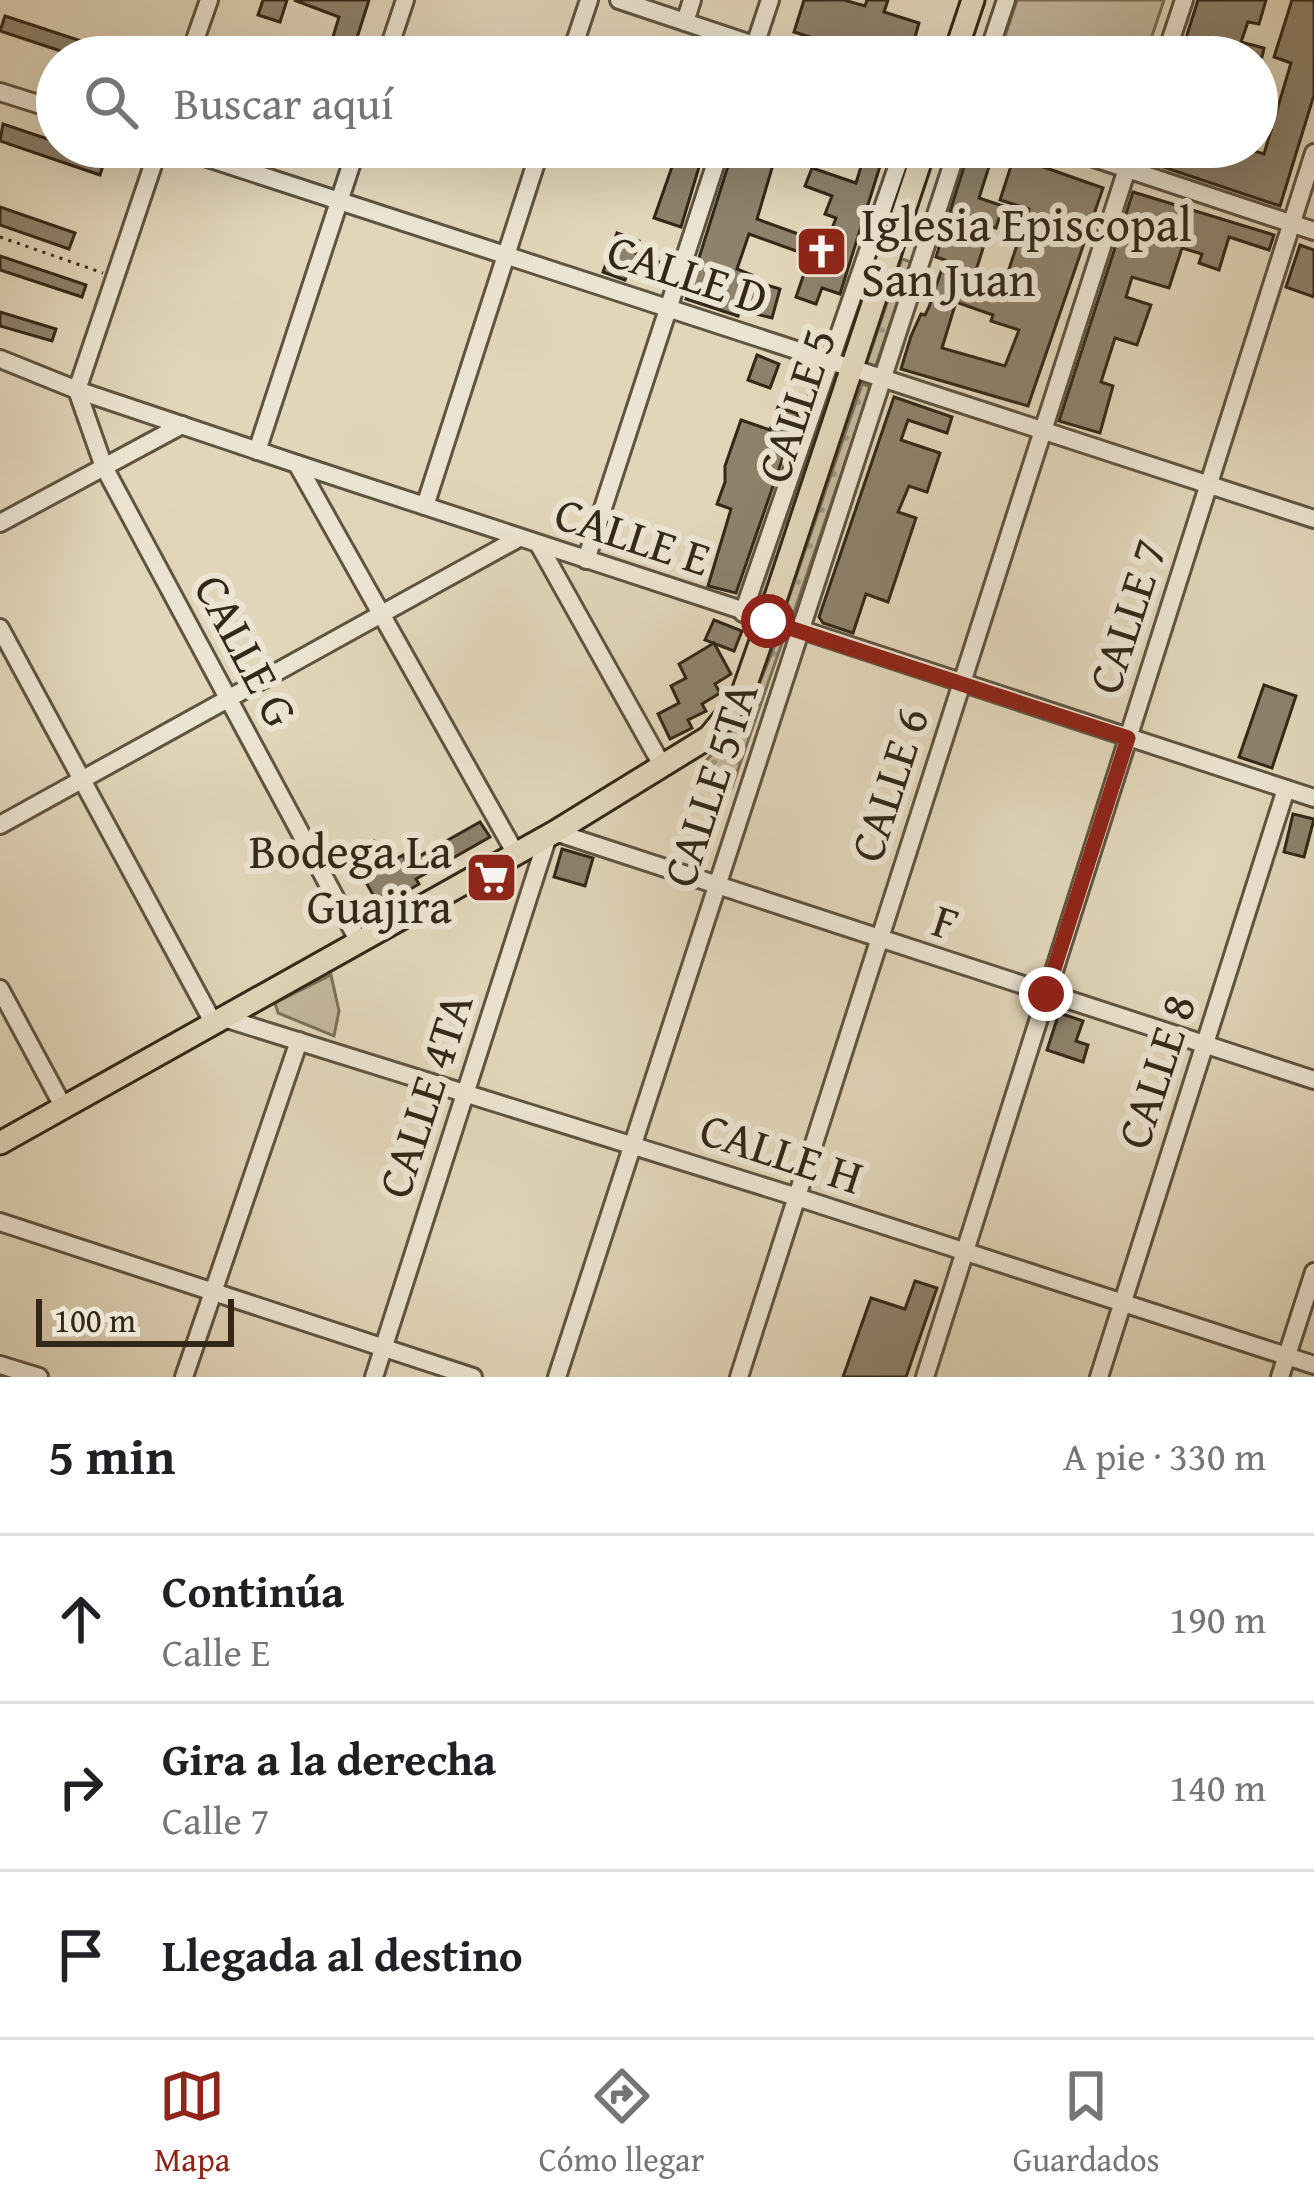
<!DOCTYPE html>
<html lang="es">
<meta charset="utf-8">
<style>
body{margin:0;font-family:"Gentium Book Plus",serif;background:#f2f2f2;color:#202124}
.scale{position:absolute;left:36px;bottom:30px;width:198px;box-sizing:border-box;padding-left:12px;border:6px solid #332818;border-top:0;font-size:33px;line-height:42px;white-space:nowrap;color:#332818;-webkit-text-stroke:9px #ece4d2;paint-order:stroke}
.stop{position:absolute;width:36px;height:36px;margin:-27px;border:9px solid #8f2418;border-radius:50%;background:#fff}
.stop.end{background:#8f2418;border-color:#fff;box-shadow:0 3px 12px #0008}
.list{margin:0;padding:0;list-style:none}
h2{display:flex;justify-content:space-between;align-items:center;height:156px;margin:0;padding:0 48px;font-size:51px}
h2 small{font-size:39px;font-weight:400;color:#757577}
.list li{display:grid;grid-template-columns:78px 1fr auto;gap:36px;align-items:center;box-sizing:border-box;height:168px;padding:0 48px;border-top:3px solid #e0e0e0}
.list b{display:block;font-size:45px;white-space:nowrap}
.list p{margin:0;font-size:39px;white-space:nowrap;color:#757577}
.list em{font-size:39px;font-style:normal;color:#757577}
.icon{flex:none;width:66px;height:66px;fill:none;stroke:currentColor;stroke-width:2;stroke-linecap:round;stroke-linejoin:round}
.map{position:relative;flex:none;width:1314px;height:1377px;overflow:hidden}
.search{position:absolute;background:#fff;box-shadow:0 12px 48px #0002;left:36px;right:36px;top:36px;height:132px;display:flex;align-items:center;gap:30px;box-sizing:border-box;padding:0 42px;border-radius:66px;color:#757577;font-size:45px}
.sheet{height:660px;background:#fff}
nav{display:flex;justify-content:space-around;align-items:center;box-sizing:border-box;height:168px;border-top:3px solid #e0e0e0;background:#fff;font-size:33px;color:#757577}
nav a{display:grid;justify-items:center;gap:6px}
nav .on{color:#8f2418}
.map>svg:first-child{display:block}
</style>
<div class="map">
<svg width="1314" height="1377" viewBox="0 0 1314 1377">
<defs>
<pattern id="grass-dots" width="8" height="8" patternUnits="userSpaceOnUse" patternTransform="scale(3)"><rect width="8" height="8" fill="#c4b89e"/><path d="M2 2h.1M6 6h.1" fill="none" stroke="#a09680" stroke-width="1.8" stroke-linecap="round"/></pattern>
</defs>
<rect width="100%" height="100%" fill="#e2d6ba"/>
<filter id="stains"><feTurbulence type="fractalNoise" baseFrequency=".00167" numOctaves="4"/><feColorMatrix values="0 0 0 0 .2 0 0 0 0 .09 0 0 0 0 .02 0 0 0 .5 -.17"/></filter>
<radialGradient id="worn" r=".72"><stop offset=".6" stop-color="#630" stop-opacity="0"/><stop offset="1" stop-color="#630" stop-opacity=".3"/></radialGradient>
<!-- grass -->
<g fill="url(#grass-dots)" stroke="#7c705b" stroke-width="3">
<path d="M902,259L911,262L875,368L866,365Z"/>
<path d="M831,371L840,374L760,608L751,605Z"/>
<path d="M862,384L871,387L791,621L782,618Z"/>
<path d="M778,638L783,640L732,787L706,761L747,713Z"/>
</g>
<!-- green -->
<g fill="#c4b89e" stroke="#7c705b" stroke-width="3">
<path d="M1017,0H1164L1145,57H998Z"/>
<path d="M331,975L339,1011L334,1036L278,1013L275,1003Z"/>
</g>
<!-- building -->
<g fill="#8e826c" stroke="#332818" stroke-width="3" fill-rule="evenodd">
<path d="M263,0H287L280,22L258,15Z"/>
<path d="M294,0H369L354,47L332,40L339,17Z"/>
<path d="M804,0H844L865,6L867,0H888L884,12L919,23L915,37L923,39L919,52L910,49L908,57H873L794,32Z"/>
<path d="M1198,0H1266L1259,24L1248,22L1241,42L1264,48L1262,57H1180Z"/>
<path d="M1292,0H1314V95L1280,206L1151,163L1155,147H1241L1264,154L1291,63L1274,57Z"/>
<path d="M5,16L84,42L79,57L0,31Z"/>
<path d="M3,124L57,142V147H71L105,159L100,175L0,141Z"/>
<path d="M679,147H705L681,227L654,218Z"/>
<path d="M734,147H806L802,159L777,151L757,219L826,244L836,218L825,214L832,196L805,186L812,168L856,183L867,147H886L840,294L822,288L816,304L796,297L810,256L749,234L737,269L752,275L750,280L780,289L772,318L740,310L738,316L686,299Z"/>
<path d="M970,147H1011L1009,151L1033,158L1032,163L1103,188L1028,406L901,369L911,336L921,314L925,315L929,307L945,260L936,257ZM992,157L1012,163L1000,200L1029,209L1002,290L973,280L990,226L996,228L1003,206L979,198ZM956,302L993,315L991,321L1019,330L1005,366L942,348Z"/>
<path d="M1133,192L1274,235L1269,250L1229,237L1219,270L1199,263L1202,254L1182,248L1169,288L1132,277L1126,297L1151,305L1137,345L1115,338L1101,382L1113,386L1100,433L1059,421Z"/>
<path d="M0,207L75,233L69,249L0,225Z"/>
<path d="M617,233L639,241L635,253L667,265L660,285L628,272L625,280L603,272Z"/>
<path d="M1300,245L1314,250V297L1286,287Z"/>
<path d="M0,256L86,285L82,297L0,270Z"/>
<path d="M0,312L56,329L52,341L0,326Z"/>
<path d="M757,355L779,364L770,388L748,380Z"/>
<path d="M894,397L952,417L947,433L908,420L901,440L940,453L927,492L909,486L898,512L916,518L888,602L866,594L853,633L823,623L819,617Z"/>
<path d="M778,407L798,414L736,593L708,586L731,509L717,504L725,482V466L741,420L770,430Z"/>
<path d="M714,620L742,631L734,651L705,640Z"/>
<path d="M714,643L731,674L715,684L720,693L702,704L706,711L688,720L692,728L670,739L658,714L679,703L671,686L686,678L679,664Z"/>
<path d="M1264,685L1296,696L1272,768L1239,757Z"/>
<path d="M1293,814L1314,819L1304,857L1284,852Z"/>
<path d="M480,822L490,837L416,879L419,884L380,907L363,877L378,868L365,847L374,841L387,864L403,855L407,863Z"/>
<path d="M562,849L593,858L585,886L554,877Z"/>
<path d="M1059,1013L1083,1021L1076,1041L1088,1045L1083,1062L1047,1050Z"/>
<path d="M915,1281L937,1288L906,1377H843L871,1298L905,1309Z"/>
</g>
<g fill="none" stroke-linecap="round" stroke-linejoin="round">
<defs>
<g id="minor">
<path d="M619,0L790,57"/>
<path d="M685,22L692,0"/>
<path d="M189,57L209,0"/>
<path d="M386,57L405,0"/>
<path d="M570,57L589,0"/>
<path d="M751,57L770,0"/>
<path d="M987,57L1006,0"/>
<path d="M1165,57L1184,0"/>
<path d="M0,92L57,110"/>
<path d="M174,147L1314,519"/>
<path d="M1061,147L1314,231"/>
<path d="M0,359L77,390L297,464L1314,798"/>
<path d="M77,390L104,467L359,942"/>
<path d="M77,390L159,147"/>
<path d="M257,451L357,147"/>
<path d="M297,464L516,854"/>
<path d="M425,506L541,147"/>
<path d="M0,523L182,425"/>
<path d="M539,545L663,767"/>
<path d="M586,560L721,147"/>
<path d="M743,613L904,147"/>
<path d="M0,628L214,1024"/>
<path d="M0,825L519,538"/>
<path d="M555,832L1314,1080"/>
<path d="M0,989L64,1108"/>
<path d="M224,1018L797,1197L1314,1365"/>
<path d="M0,1222L473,1377"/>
<path d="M0,1365L39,1377"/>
<path d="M184,1377L299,1041"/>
<path d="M374,1377L548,836"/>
<path d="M557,1377L958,147"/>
<path d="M739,1377L1134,147"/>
<path d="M925,1377L1314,153"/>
<path d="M1099,1377L1286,789"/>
<path d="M1280,1377L1314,1272"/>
</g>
<g id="major">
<path d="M954,57L973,0"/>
<path d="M0,1143L555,832L709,737L741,698L768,621L925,147"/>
</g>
</defs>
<!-- minor casing -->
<use href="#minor" stroke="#5f5440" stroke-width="22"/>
<!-- major casing -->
<use href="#major" stroke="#332818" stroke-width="27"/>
<!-- path -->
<path stroke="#332818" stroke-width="3" stroke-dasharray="3 6" stroke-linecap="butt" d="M0,237L103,273"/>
<!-- minor -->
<use href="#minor" stroke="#ece4d2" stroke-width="16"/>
<!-- major -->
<use href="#major" stroke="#e2d6ba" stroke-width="21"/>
</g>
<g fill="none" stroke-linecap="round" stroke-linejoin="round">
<!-- route -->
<path stroke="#8f2418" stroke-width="15" d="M768,621L1128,738L1046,994"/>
</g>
<!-- icons -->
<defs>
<symbol id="church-square" viewBox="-11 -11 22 22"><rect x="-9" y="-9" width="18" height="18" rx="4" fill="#8f2418" stroke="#ece4d2"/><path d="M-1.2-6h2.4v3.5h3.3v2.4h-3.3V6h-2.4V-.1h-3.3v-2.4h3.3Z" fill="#fff"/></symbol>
<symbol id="supermarket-square" viewBox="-11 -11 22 22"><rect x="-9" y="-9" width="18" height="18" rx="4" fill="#8f2418" stroke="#ece4d2"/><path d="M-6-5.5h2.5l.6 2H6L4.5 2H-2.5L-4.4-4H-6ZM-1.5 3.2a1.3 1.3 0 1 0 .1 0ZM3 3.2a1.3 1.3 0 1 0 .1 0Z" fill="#fff"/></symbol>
</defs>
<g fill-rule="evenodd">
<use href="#church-square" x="792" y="222" width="59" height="59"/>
<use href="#supermarket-square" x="462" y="848" width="59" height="59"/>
</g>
<g text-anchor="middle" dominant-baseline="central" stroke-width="12" stroke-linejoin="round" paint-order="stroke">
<!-- poi labels -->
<g font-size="48" fill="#332818" stroke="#ece4d2" text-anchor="start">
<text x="861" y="223">Iglesia Episcopal<tspan x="861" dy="55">San Juan</tspan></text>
<text x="452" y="850" text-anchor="end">Bodega La<tspan x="452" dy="55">Guajira</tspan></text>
</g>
<!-- street labels -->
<g font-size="48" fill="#332818" stroke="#ece4d2">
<text transform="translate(688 273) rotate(18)">CALLE D</text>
<text transform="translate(795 405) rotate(-72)">CALLE 5</text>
<text transform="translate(633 535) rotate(18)">CALLE E</text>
<text transform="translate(1126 616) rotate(-72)">CALLE 7</text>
<text transform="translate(247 650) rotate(62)">CALLE G</text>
<text transform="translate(709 784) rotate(-72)">CALLE 5TA</text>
<text transform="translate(888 784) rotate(-72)">CALLE 6</text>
<text transform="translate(946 921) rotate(18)">F</text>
<text transform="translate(1155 1071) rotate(-72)">CALLE 8</text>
<text transform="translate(424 1095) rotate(-72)">CALLE 4TA</text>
<text transform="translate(782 1152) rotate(18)">CALLE H</text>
</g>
</g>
<rect width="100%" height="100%" filter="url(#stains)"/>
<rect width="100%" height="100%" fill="url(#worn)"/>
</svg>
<div class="scale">100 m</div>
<div class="stop" style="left:768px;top:621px"></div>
<div class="stop end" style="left:1046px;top:994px"></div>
<div class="search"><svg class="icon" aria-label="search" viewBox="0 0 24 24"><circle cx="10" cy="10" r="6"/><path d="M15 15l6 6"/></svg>Buscar aquí</div>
</div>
<section class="sheet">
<h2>5 min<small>A pie · 330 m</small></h2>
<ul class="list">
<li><svg class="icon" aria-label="ahead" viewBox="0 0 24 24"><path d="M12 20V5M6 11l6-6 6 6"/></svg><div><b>Continúa</b><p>Calle E</p></div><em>190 m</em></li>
<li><svg class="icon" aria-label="right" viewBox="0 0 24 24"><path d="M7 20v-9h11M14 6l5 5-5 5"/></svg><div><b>Gira a la derecha</b><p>Calle 7</p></div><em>140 m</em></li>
<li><svg class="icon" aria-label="arrive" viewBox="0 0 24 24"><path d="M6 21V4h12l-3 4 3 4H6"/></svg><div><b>Llegada al destino</b></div></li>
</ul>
</section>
<nav>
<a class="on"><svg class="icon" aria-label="map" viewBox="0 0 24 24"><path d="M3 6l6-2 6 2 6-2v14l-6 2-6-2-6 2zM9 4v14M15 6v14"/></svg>Mapa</a>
<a><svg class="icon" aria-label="directions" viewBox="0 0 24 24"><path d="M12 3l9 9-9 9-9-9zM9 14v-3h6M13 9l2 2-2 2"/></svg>Cómo llegar</a>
<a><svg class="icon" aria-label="saved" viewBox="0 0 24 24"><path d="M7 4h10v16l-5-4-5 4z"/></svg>Guardados</a>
</nav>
